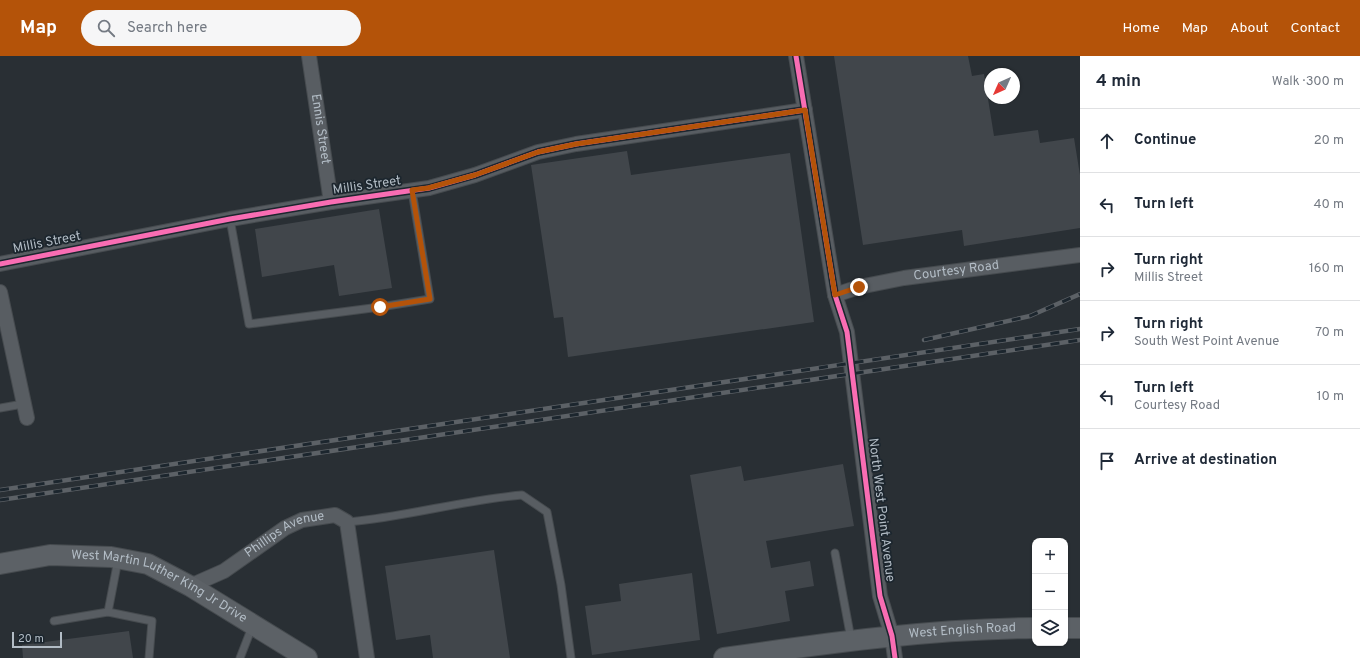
<!DOCTYPE html>
<meta charset="utf-8">
<style>
body{margin:0;font-family:Overpass,sans-serif;background:#f6f6f7;color:#1f2937}
.controls{position:absolute;right:12px;bottom:12px;display:grid;overflow:hidden;border-radius:8px;box-shadow:0 1px 3px #0004}
.controls button{width:36px;height:36px;display:grid;place-items:center;padding:0;border:0;border-bottom:1px solid #e0e1e3;background:#fff;color:#1f2937;font:20px sans-serif}
.compass{position:absolute;left:984px;top:12px;width:36px;height:36px;border-radius:50%;background:#fff;box-shadow:0 1px 3px #0004;rotate:225deg}
.scale{position:absolute;left:12px;bottom:10px;width:50px;box-sizing:border-box;padding-left:4px;border:2px solid #b2bcc5;border-top:0;font-size:11px;line-height:14px;white-space:nowrap;color:#b2bcc5;-webkit-text-stroke:3px #1c262e;paint-order:stroke}
.stop{position:absolute;width:12px;height:12px;margin:-9px;border:3px solid #b45309;border-radius:50%;background:#fff}
.stop.end{background:#b45309;border-color:#fff;box-shadow:0 1px 4px #0008}
.list{margin:0;padding:0;list-style:none}
h2{display:flex;justify-content:space-between;align-items:center;height:52px;margin:0;padding:0 16px;font-size:17px}
h2 small{font-size:13px;font-weight:400;color:#747a83}
.list li{display:grid;grid-template-columns:26px 1fr auto;gap:12px;align-items:center;box-sizing:border-box;height:64px;padding:0 16px;border-top:1px solid #e0e1e3}
.list b{display:block;font-size:15px;white-space:nowrap}
.list p{margin:0;font-size:13px;white-space:nowrap;color:#747a83}
.list em{font-size:13px;font-style:normal;color:#747a83}
.icon{flex:none;width:22px;height:22px;fill:none;stroke:currentColor;stroke-width:2;stroke-linecap:round;stroke-linejoin:round}
.map{position:relative;flex:none;width:1080px;height:602px;overflow:hidden}
header{display:flex;align-items:center;gap:24px;box-sizing:border-box;height:56px;padding:0 20px;background:#b45309;color:#fff}
header strong{font-size:19px}
nav{display:flex;gap:22px;margin-inline-start:auto;font-size:14px}
.search{width:280px;height:36px;background:#f6f6f7;display:flex;align-items:center;gap:10px;box-sizing:border-box;padding:0 14px;border-radius:22px;color:#747a83;font-size:15px}
main{display:flex}
aside{flex:1;background:#fff}
.map>svg:first-child{display:block}
</style>
<header>
<strong>Map</strong>
<div class="search"><svg class="icon" aria-label="search" viewBox="0 0 24 24"><circle cx="10" cy="10" r="6"/><path d="M15 15l6 6"/></svg>Search here</div>
<nav><a>Home</a><a>Map</a><a>About</a><a>Contact</a></nav>
</header>
<main>
<div class="map">
<svg width="1080" height="602" viewBox="0 0 1080 602">
<rect width="100%" height="100%" fill="#292f34"/>
<!-- building -->
<g fill="#41464b">
<path d="M834,0H968L972,20L984,18L994,80L1038,74L1040,87L1074,82L1080,119V172L964,190L962,174L863,189Z"/>
<path d="M627,95L631,119L790,97L814,266L568,301L563,261L554,262L531,109Z"/>
<path d="M379,153L392,232L339,240L334,209L262,221L255,173Z"/>
<path d="M843,408L854,470L766,485L771,512L810,505L814,530L785,535L790,565L717,578L690,419L741,410L744,425Z"/>
<path d="M494,494L510,602H433L430,579L396,584L385,510Z"/>
<path d="M692,517L700,584L592,599L585,550L621,545L619,528Z"/>
<path d="M129,575L133,602H23L22,589Z"/>
</g>
<g fill="none" stroke-linecap="round" stroke-linejoin="round">
<defs>
<g id="lane">
<path d="M230,163L249,268L380,251L430,243L412,135"/>
<path d="M0,352L23,348"/>
<path d="M347,466C406,461 463,444 522,439L547,456L561,529L571,602"/>
<path d="M835,497L851,583"/>
<path d="M108,556L118,504"/>
<path d="M54,565L108,556L152,565L149,602"/>
<path d="M240,602L252,571"/>
</g>
<g id="street">
<path id="s1" d="M309,0L331,146"/>
<path d="M796,0L835,239L847,276L880,540L892,580L895,602"/>
<path d="M0,208L230,163L331,146L429,132L475,119L538,96L576,88L805,54"/>
<path d="M0,236L27,362"/>
<path id="s2" d="M835,239L859,231L904,222L1080,199"/>
<path id="s3" d="M190,530L224,515L285,472L302,464L335,459L347,466L367,602"/>
</g>
<g id="secondary">
<path id="s4" d="M0,508L50,499L111,501L148,508L190,530L307,602"/>
<path d="M1065,572H1080"/>
<path id="s5" d="M724,602C827,587 930,573 1035,572"/>
</g>
</defs>
<!-- lane casing -->
<use href="#lane" stroke="#464b4f" stroke-width="9"/>
<!-- street casing -->
<use href="#street" stroke="#464b4f" stroke-width="16"/>
<!-- secondary casing -->
<use href="#secondary" stroke="#464b4f" stroke-width="22"/>
<!-- lane -->
<use href="#lane" stroke="#585d62" stroke-width="7"/>
<!-- street -->
<use href="#street" stroke="#585d62" stroke-width="14"/>
<!-- secondary -->
<use href="#secondary" stroke="#5c6166" stroke-width="20"/>
<defs>
<g id="rail">
<path d="M924,284L1030,260L1080,238"/>
<path d="M0,434L1080,273"/>
<path d="M0,444L1080,284"/>
</g>
</defs>
<!-- rail casing -->
<use href="#rail" stroke="#5c6166" stroke-width="4.5"/>
<!-- rail -->
<use href="#rail" stroke="#1c262e" stroke-width="3" stroke-dasharray="9" stroke-linecap="butt"/>
<defs>
<g id="cycleway">
<path d="M796,0L835,239L847,276L880,540L892,580L895,602"/>
<path d="M0,208L230,163L331,146L429,132L475,119L538,96L576,88L805,54"/>
</g>
</defs>
<!-- cycleway casing -->
<use href="#cycleway" stroke="#1c262e" stroke-width="8"/>
<!-- cycleway -->
<use href="#cycleway" stroke="#f96db3" stroke-width="5"/>
</g>
<g fill="none" stroke-linecap="round" stroke-linejoin="round">
<!-- route -->
<path stroke="#b45309" stroke-width="5" d="M380,251L430,243L412,134L428,132L475,119L538,96L576,88L805,54L835,239L859,231"/>
</g>
<g text-anchor="middle" dominant-baseline="central" stroke-width="3.5" stroke-linejoin="round" paint-order="stroke">
<!-- street labels -->
<g font-size="13" fill="#b2bcc5" stroke="#1c262e">
<text stroke="none"><textPath href="#s1" startOffset="74">Ennis Street</textPath></text>
<text transform="translate(367 130) rotate(-8)">Millis Street</text>
<text transform="translate(47 187) rotate(-11)">Millis Street</text>
<text stroke="none"><textPath href="#s2" startOffset="124">Courtesy Road</textPath></text>
<text transform="translate(881 454) rotate(83)">North West Point Avenue</text>
<text stroke="none"><textPath href="#s3" startOffset="109">Phillips Avenue</textPath></text>
<text stroke="none"><textPath href="#s4" startOffset="167">West Martin Luther King Jr Drive</textPath></text>
<text stroke="none"><textPath href="#s5" startOffset="240">West English Road</textPath></text>
</g>
</g>
</svg>
<div class="controls">
<button>+</button>
<button>−</button>
<button><svg class="icon" aria-label="layers" viewBox="0 0 24 24"><path d="M12 4l9 5-9 5-9-5zM3 14l9 5 9-5"/></svg></button>
</div>
<svg class="compass" viewBox="-18 -18 36 36"><path d="M0-13l5 13h-10z" fill="#e53935"/><path d="M0 13l5-13h-10z" fill="#747a83"/></svg>
<div class="scale">20 m</div>
<div class="stop" style="left:380px;top:251px"></div>
<div class="stop end" style="left:859px;top:231px"></div>
</div>
<aside>
<h2>4 min<small>Walk · 300 m</small></h2>
<ul class="list">
<li><svg class="icon" aria-label="ahead" viewBox="0 0 24 24"><path d="M12 20V5M6 11l6-6 6 6"/></svg><div><b>Continue</b></div><em>20 m</em></li>
<li><svg class="icon" aria-label="left" viewBox="0 0 24 24"><path d="M17 20v-9H6M10 6l-5 5 5 5"/></svg><div><b>Turn left</b></div><em>40 m</em></li>
<li><svg class="icon" aria-label="right" viewBox="0 0 24 24"><path d="M7 20v-9h11M14 6l5 5-5 5"/></svg><div><b>Turn right</b><p>Millis Street</p></div><em>160 m</em></li>
<li><svg class="icon" aria-label="right" viewBox="0 0 24 24"><path d="M7 20v-9h11M14 6l5 5-5 5"/></svg><div><b>Turn right</b><p>South West Point Avenue</p></div><em>70 m</em></li>
<li><svg class="icon" aria-label="left" viewBox="0 0 24 24"><path d="M17 20v-9H6M10 6l-5 5 5 5"/></svg><div><b>Turn left</b><p>Courtesy Road</p></div><em>10 m</em></li>
<li><svg class="icon" aria-label="arrive" viewBox="0 0 24 24"><path d="M6 21V4h12l-3 4 3 4H6"/></svg><div><b>Arrive at destination</b></div></li>
</ul>
</aside>
</main>
